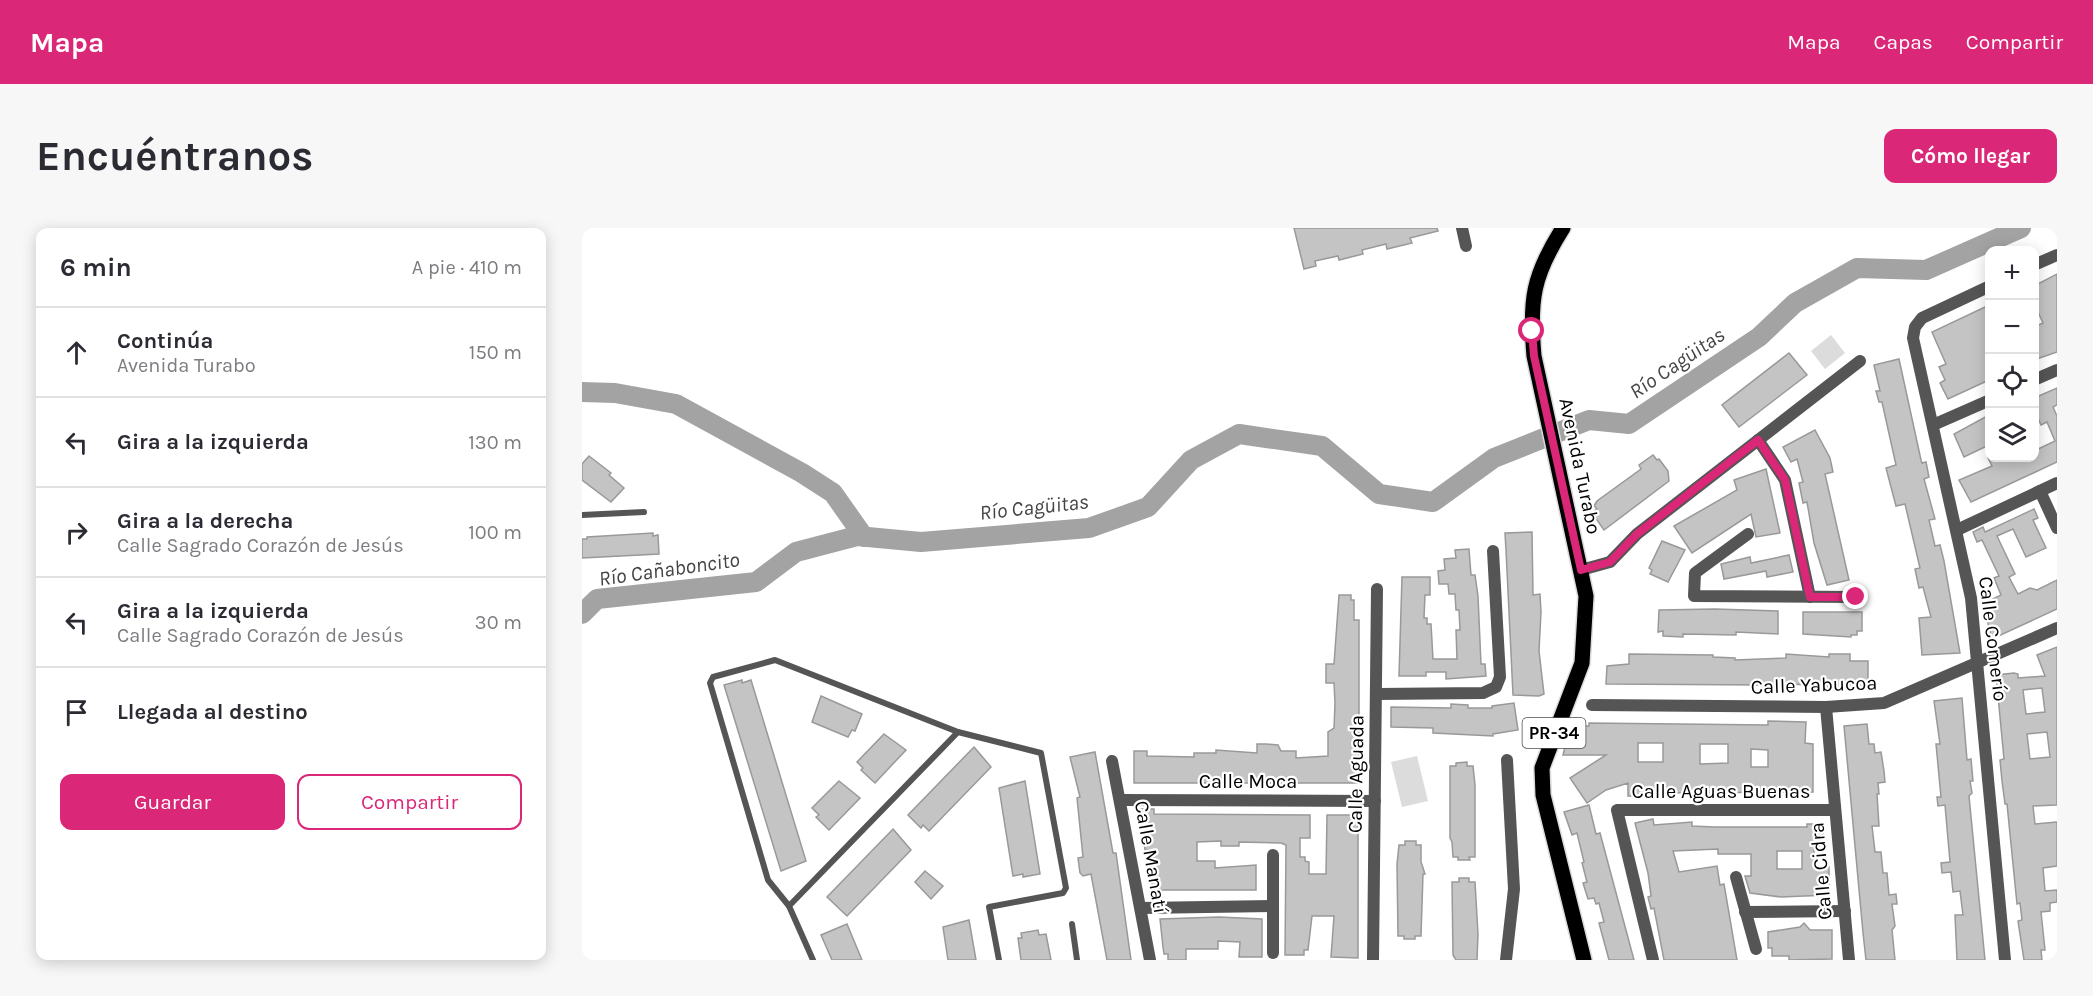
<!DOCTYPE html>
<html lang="es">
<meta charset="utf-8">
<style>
body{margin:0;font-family:Karla,sans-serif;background:#f7f7f7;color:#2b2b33}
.controls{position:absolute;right:18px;top:18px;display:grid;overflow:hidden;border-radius:12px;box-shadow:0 3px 15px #0003}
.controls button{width:54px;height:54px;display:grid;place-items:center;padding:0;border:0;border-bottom:2px solid #e1e1e2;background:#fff;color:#2b2b33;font:30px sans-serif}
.stop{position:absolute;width:18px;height:18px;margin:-14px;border:4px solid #db2777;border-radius:50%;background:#fff}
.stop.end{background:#db2777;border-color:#fff;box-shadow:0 2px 6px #0008}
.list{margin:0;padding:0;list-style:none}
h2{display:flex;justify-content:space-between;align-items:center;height:78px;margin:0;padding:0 24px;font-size:26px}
h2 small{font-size:20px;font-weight:400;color:#7c7c81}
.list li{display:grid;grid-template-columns:39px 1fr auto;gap:18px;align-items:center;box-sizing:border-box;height:90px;padding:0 24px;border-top:2px solid #e1e1e2}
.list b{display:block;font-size:22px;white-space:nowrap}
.list p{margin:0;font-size:20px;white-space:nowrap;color:#7c7c81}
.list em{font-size:20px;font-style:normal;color:#7c7c81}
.actions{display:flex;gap:12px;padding:18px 24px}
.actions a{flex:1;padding:14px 0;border:2px solid #db2777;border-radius:12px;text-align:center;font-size:21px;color:#db2777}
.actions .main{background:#db2777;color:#fff}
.icon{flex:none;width:33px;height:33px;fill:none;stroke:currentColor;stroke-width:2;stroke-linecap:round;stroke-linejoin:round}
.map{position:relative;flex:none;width:1475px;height:732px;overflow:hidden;border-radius:12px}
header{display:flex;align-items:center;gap:36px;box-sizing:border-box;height:84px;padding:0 30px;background:#db2777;color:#fff}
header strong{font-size:28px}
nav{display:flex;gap:33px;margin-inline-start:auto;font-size:21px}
.intro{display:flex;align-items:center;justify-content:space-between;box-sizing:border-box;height:144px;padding:0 36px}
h1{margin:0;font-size:42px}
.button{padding:15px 27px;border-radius:12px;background:#db2777;color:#fff;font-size:21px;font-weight:700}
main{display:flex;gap:36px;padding:0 36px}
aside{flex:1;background:#fff;border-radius:12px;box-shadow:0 3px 15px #0003}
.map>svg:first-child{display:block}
</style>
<header>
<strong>Mapa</strong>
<nav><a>Mapa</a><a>Capas</a><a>Compartir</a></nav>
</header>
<div class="intro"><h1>Encuéntranos</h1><a class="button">Cómo llegar</a></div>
<main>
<aside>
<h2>6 min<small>A pie · 410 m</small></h2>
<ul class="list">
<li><svg class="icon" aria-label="ahead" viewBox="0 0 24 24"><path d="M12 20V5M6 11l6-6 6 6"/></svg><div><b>Continúa</b><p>Avenida Turabo</p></div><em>150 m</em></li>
<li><svg class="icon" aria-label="left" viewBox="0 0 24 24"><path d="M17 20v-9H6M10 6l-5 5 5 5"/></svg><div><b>Gira a la izquierda</b></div><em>130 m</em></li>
<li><svg class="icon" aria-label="right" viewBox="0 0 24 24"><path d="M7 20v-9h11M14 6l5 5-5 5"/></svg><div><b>Gira a la derecha</b><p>Calle Sagrado Corazón de Jesús</p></div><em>100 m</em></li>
<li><svg class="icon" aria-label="left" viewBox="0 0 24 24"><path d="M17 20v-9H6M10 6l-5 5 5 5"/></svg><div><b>Gira a la izquierda</b><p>Calle Sagrado Corazón de Jesús</p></div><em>30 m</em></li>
<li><svg class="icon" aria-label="arrive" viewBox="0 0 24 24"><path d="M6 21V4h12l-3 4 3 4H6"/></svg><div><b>Llegada al destino</b></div></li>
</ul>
<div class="actions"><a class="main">Guardar</a><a>Compartir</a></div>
</aside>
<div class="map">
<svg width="1475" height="732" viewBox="0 0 1475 732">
<rect width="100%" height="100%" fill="#fff"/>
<!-- green -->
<g fill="#dcdcdc">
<path d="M1249,107L1263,125L1243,141L1229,123Z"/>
<path d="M835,528L846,573L820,579L809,534Z"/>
</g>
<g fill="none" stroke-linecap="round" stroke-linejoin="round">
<!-- river -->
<g stroke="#a3a3a3" stroke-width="20">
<path d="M0,164L33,165L94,176L220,245L251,265L282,309"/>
<path d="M0,386L15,371L174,354L214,324L275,308L339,314L507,300L566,279L609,232L657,206L740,218L797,266L851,274L912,230L1007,192L1047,196L1177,109L1213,75L1275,40L1344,42L1439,0"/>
</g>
</g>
<!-- building -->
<g fill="#c4c4c4" stroke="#999" stroke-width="1.5" fill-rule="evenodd">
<path d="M712,0H855L856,3L828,10L830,15L805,21L804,16L780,22L781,26L757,32L756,28L733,33L734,38L722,41Z"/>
<path d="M1475,46V124L1452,132V99L1461,95L1452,75V58Z"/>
<path d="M1403,79L1407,88V152L1366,171L1358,155L1363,152L1357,139L1364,136L1350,104Z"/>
<path d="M1207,125L1225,147L1157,199L1140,177Z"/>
<path d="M1317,131L1339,232L1340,235L1344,234L1347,249L1342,251L1353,291L1347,292L1353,318L1358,317L1362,333L1378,425L1340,427L1337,390L1349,389L1341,359L1337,360L1333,341L1338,340L1323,276L1314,278L1304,240L1314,237L1300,174H1297L1294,163H1298L1292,137Z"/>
<path d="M1475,160V177L1471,179L1475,188V234L1389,274L1377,252L1410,238L1406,230H1452V223L1473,213L1465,194L1459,197L1452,181V170Z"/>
<path d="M1407,187V217L1382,229L1372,206Z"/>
<path d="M1233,202L1248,230L1251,244L1243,246L1267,352L1245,357L1232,315L1225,274L1221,275L1217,255L1221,254L1215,231L1209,234L1201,219Z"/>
<path d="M1071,227L1075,232L1077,231L1086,243L1087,253L1022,302L1010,285L1015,281L1012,278L1015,273L1059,241L1057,237Z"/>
<path d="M7,228L29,245L27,247L42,260L29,274L0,252V236Z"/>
<path d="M1184,241L1198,305L1174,309L1169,286L1110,325L1092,298L1155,262L1152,252Z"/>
<path d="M1452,281L1456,290L1451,292L1464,320L1444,329L1431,301L1415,308L1433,346L1427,349L1436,366L1448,360L1455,362L1475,352V381L1410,411L1401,376L1419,367L1412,350L1417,348L1400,312L1395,314L1391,304L1401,299L1403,304Z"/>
<path d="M950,304L951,367L958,366L959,384L957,423L962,466L957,468L931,467L924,322L923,305Z"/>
<path d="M71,305V308L76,307L77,326L0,330V311H5V309Z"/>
<path d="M1080,313L1103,322L1086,354L1068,346L1070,342L1067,340Z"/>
<path d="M887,321L889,347H893L896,368L899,436H903L904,448L864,451V444H844V448H817L820,349H848V367H843L842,390H845V396H849L851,431H875L874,402H878L877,382H874L873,366H867L866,356H857L856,343L863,342L862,331L874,330L873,322Z"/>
<path d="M1207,327L1211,344L1185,349L1184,343L1142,351L1139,336L1168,329L1169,335Z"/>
<path d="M757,367H769V372H772V392H777V555H552V523H565V528L612,529V525H634V522L675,525V516H684L696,517L699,523H714V530L746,528V504L752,500L753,475L752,455H744V436H752Z"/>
<path d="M1133,381L1196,383V406L1154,404V407L1101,406V409L1081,408V403L1076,404L1077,382Z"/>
<path d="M1221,384H1280V403H1275V407H1269V409L1221,406Z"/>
<path d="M1475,419V577L1451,578L1453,596L1475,594V638L1461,640L1463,663L1475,662V674L1468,675V683L1459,684L1463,722H1459L1460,732H1442L1436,693L1440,692L1438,675L1435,676L1425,576H1423L1420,553L1418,532L1422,531L1414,447L1432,445L1436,446V450L1463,448L1455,427ZM1460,460L1463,484L1444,486L1441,462ZM1465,504L1468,529L1448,531L1445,506Z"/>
<path d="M1047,426L1131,427V429L1153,430V432L1204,430V426L1247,429V426H1268V433H1286V459L1247,461V459L1237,457L1198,456V461H1180V457L1024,456L1025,438L1047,436Z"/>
<path d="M160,452V455L169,452L224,633L199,643L142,457Z"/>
<path d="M239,468L280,486L273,503L270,502L266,509L230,494Z"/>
<path d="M1380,470L1385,532L1389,531L1391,553H1388L1390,565L1387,568L1403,732H1375L1373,687H1381L1378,663L1371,664L1369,644L1360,645L1359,635L1368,634L1363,577L1356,578L1355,569H1359L1354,516H1358L1352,473Z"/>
<path d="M932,475L936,502L911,506V508L851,505V500L809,499V479L869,480V476L886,477V480H910V478Z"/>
<path d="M1186,493L1224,494L1223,515L1231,516V564L1063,565V568H1046V555L1024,562L1005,575L988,550L1024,527H981L983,519L992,518L991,498H1007V495L1186,497ZM1056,515H1081V534H1056ZM1118,516H1146V535L1118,536ZM1169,521L1186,522V539H1169Z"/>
<path d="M1285,496L1287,516H1292L1293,525L1299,524L1302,543L1303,554L1296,555L1297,566H1295L1297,598H1290L1293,624H1299L1301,645H1305L1307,667L1314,666L1315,676H1310L1313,698L1310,702L1313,732H1284L1281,705L1262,498Z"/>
<path d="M302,506L324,522L293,555L279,542L281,540L275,534Z"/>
<path d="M392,519L409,539L347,603L341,597L339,600L326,587Z"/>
<path d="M513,524L531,625H534L549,732H525L509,646L501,648L498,645L496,630L501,629L495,570L498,569L488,529Z"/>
<path d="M885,534V538H891L893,557V629H887L888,632H876V629H871L870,614L868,610V538H874V535Z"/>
<path d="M257,553L278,570L247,602L234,589L237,587L230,580Z"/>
<path d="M443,553L458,646L441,649V646L431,648L417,560Z"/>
<path d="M1007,577L1014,606L1018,605L1052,732H1027L1017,695L1022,694L1017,675L1014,676L1012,670L1006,671L1001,655L1005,654L1000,635L1002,634L995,605L990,607L982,584Z"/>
<path d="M559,581H572V586L728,587V610H718V629H723V633L727,634V646H744L745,587H776V730L749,729L752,688H730L726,722H722V727H703L704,617L699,615L657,614V618H639V613L615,614V633H633V640L674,637V662H570V622H563Z"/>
<path d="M1071,591L1072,597L1110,594V598L1132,599H1225V596H1241V613H1237V619H1232V639H1247V667L1199,669L1168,665L1163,648H1169V626H1136V621L1091,623L1097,644L1135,638L1138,657L1142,656L1155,732H1082L1072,680L1069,681L1066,669L1069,668L1066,645L1053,595ZM1195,623H1220V641H1195Z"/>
<path d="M311,601L329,622L265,688L245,669Z"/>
<path d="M823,613H834V617H839V634L843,646H841L839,708H833V711H822V708H816L815,636L817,617H823Z"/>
<path d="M343,643L361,658L349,671L333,654Z"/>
<path d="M877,650H887V654H893L896,706L895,732H874L871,727L870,654H877Z"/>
<path d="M637,689L680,691V729H657L658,714L636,713V721H604V732H586V726H582L581,719L578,691Z"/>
<path d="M387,692L394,732H366L361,699Z"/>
<path d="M1222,695L1228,702H1250V731L1207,732V728H1190V720H1186V704L1218,699Z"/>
<path d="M265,696L280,732H250L239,707Z"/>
<path d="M456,702L457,707L464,706L469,732H439L436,710H440L439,705Z"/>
</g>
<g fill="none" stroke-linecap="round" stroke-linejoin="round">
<defs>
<path id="primary" d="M981,0C951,47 947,72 952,128L1004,368L1000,435L960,540L961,567L1002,732"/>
</defs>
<!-- primary casing -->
<use href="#primary" stroke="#dbdbdb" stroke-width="18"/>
<!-- lane -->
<g stroke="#555" stroke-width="6">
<path d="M0,287L62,284"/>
<path d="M207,678L186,652L128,455L131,449L193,432L376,504"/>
<path d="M490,696L495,732"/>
<path d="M231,732L207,678L376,504L459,525L484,660L481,665L407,679L417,732"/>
</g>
<!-- street -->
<g stroke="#555" stroke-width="12">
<path d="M880,0L884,18"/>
<path d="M1452,37L1475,27"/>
<path d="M1408,58L1340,90L1333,99L1331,110L1389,370L1423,732"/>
<path d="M1452,152L1475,142"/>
<path d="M1351,197L1408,172"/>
<path d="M1176,212L1203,252L1228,369"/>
<path d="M1458,263L1475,300"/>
<path d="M1375,302L1475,255"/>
<path d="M1166,306L1113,345L1112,368L1274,369"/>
<path d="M999,342L1028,334L1055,306L1278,133"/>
<path d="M795,466L901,465L914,459L918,449L911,323"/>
<path d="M1010,477L1244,479L1302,475L1475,400"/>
<path d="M1244,479L1267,732"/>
<path d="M530,533L568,732"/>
<path d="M539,572L793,573"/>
<path d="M1154,649L1174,721"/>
<path d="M559,680L690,678"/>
<path d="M1163,684L1263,683"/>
<path d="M691,725V627"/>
<path d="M791,732L795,361"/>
<path d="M924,732L932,661L925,532"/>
<path d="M1071,732L1035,582H1253"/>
</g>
<!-- primary -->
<use href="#primary" stroke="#000" stroke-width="15"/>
</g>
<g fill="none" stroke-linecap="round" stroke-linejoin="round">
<!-- route -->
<path stroke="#db2777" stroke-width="8" d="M950,103L952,128L999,342L1028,334L1055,306L1176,212L1203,252L1228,369H1274"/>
</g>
<g text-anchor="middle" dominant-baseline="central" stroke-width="4.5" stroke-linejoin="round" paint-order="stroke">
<!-- shield labels -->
<rect fill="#fff" stroke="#4c4c4c" stroke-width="1.5" x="940.5" y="490" width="63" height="30" rx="4.5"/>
<g font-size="18" font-weight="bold" fill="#000">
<text x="972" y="505">PR-34</text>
</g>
<!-- street labels -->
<g font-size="20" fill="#000" stroke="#fff">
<text transform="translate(998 238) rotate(78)">Avenida Turabo</text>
<text transform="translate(1411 411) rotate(83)">Calle Comerío</text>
<text transform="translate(1232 457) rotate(-2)">Calle Yabucoa</text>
<text transform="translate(774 546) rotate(-89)">Calle Aguada</text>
<text x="666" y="553">Calle Moca</text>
<text x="1139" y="563">Calle Aguas Buenas</text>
<text transform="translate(569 629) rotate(80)">Calle Manatí</text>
<text transform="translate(1239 643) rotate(-95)">Calle Cidra</text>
</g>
<!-- water labels -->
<g font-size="21" font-style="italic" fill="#444" stroke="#fff">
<text transform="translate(1095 135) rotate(-34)">Río Cagüitas</text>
<text transform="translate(452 279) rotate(-6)">Río Cagüitas</text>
<text transform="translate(87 341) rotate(-8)">Río Cañaboncito</text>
</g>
</g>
</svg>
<div class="controls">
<button>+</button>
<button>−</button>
<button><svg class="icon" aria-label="locate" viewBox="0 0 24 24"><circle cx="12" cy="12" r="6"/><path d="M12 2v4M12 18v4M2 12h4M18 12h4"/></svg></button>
<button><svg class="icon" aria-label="layers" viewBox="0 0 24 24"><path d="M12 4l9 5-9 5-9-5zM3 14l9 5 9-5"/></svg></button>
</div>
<div class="stop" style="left:950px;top:103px"></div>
<div class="stop end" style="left:1274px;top:369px"></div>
</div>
</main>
